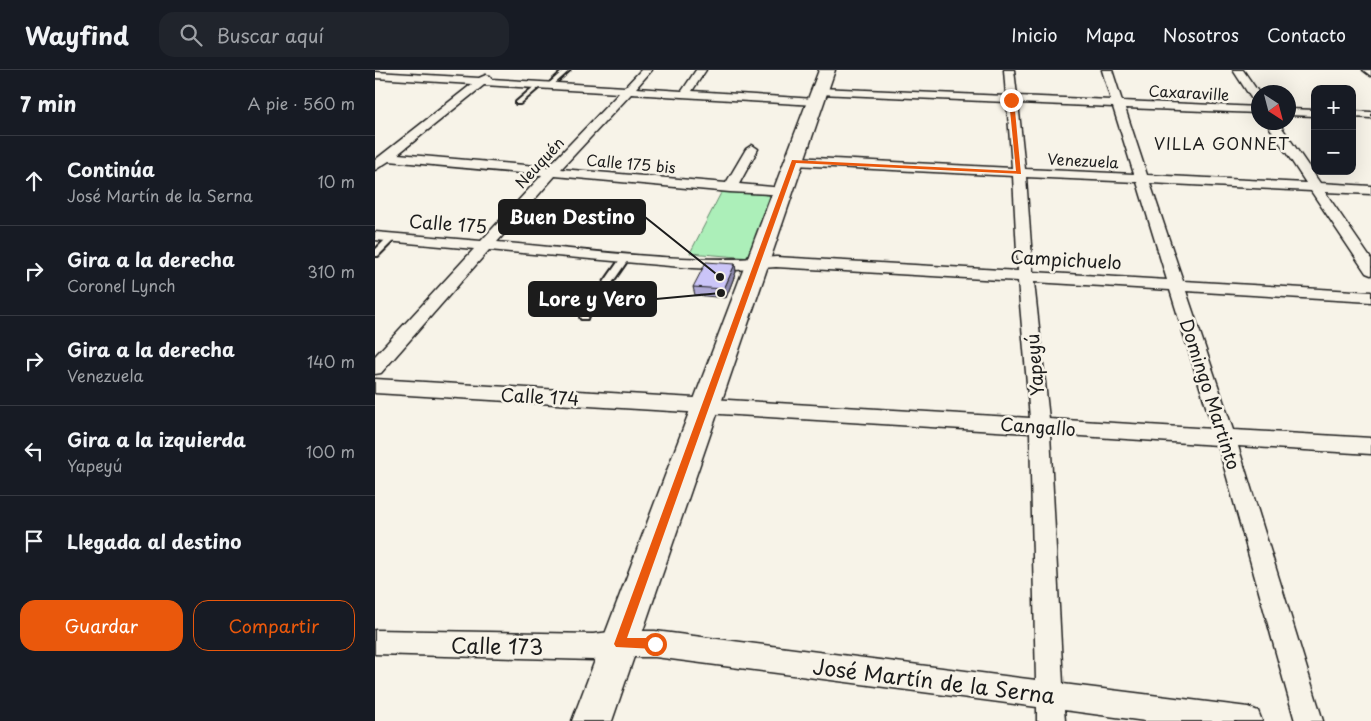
<!DOCTYPE html>
<html lang="es">
<meta charset="utf-8">
<style>
body{margin:0;font-family:"Playpen Sans",sans-serif;background:#20242c;color:#f1f3f6}
.controls{position:absolute;right:15px;top:15px;display:grid;overflow:hidden;border-radius:10px;box-shadow:0 5px 20px #0002}
.controls button{width:45px;height:45px;display:grid;place-items:center;padding:0;border:0;border-bottom:1px solid #363941;background:#171b24;color:#f1f3f6;font:25px sans-serif}
.compass{position:absolute;left:876px;top:15px;width:45px;height:45px;border-radius:50%;background:#171b24;box-shadow:0 5px 20px #0002;rotate:144deg}
.stop{position:absolute;width:15px;height:15px;margin:-11px;border:4px solid #ea580c;border-radius:50%;background:#fff}
.stop.end{background:#ea580c;border-color:#fff;box-shadow:0 1px 5px #0008}
.list{margin:0;padding:0;list-style:none}
h2{display:flex;justify-content:space-between;align-items:center;height:65px;margin:0;padding:0 20px;font-size:21px}
h2 small{font-size:16px;font-weight:400;color:#9ea1a6}
.list li{display:grid;grid-template-columns:32px 1fr auto;gap:15px;align-items:center;box-sizing:border-box;height:90px;padding:0 20px;border-top:1px solid #363941}
.list b{display:block;font-size:19px;white-space:nowrap}
.list p{margin:0;font-size:16px;white-space:nowrap;color:#9ea1a6}
.list em{font-size:16px;font-style:normal;color:#9ea1a6}
.actions{display:flex;gap:10px;padding:15px 20px}
.actions a{flex:1;padding:11px 0;border:1px solid #ea580c;border-radius:15px;text-align:center;font-size:18px;color:#ea580c}
.actions .main{background:#ea580c;color:#fff}
.icon{flex:none;width:28px;height:28px;fill:none;stroke:currentColor;stroke-width:2;stroke-linecap:round;stroke-linejoin:round}
.map{position:relative;flex:none;width:996px;height:651px;overflow:hidden}
header{display:flex;align-items:center;gap:30px;box-sizing:border-box;height:70px;padding:0 25px;background:#171b24;border-bottom:1px solid #363941}
header strong{font-size:24px}
nav{display:flex;gap:28px;margin-inline-start:auto;font-size:18px}
.search{width:350px;height:45px;background:#20242c;display:flex;align-items:center;gap:12px;box-sizing:border-box;padding:0 18px;border-radius:15px;color:#9ea1a6;font-size:19px}
main{display:flex}
aside{flex:1;background:#171b24}
.map>svg:first-child{display:block}
</style>
<header>
<strong>Wayfind</strong>
<div class="search"><svg class="icon" aria-label="search" viewBox="0 0 24 24"><circle cx="10" cy="10" r="6"/><path d="M15 15l6 6"/></svg>Buscar aquí</div>
<nav><a>Inicio</a><a>Mapa</a><a>Nosotros</a><a>Contacto</a></nav>
</header>
<main>
<aside>
<h2>7 min<small>A pie · 560 m</small></h2>
<ul class="list">
<li><svg class="icon" aria-label="ahead" viewBox="0 0 24 24"><path d="M12 20V5M6 11l6-6 6 6"/></svg><div><b>Continúa</b><p>José Martín de la Serna</p></div><em>10 m</em></li>
<li><svg class="icon" aria-label="right" viewBox="0 0 24 24"><path d="M7 20v-9h11M14 6l5 5-5 5"/></svg><div><b>Gira a la derecha</b><p>Coronel Lynch</p></div><em>310 m</em></li>
<li><svg class="icon" aria-label="right" viewBox="0 0 24 24"><path d="M7 20v-9h11M14 6l5 5-5 5"/></svg><div><b>Gira a la derecha</b><p>Venezuela</p></div><em>140 m</em></li>
<li><svg class="icon" aria-label="left" viewBox="0 0 24 24"><path d="M17 20v-9H6M10 6l-5 5 5 5"/></svg><div><b>Gira a la izquierda</b><p>Yapeyú</p></div><em>100 m</em></li>
<li><svg class="icon" aria-label="arrive" viewBox="0 0 24 24"><path d="M6 21V4h12l-3 4 3 4H6"/></svg><div><b>Llegada al destino</b></div></li>
</ul>
<div class="actions"><a class="main">Guardar</a><a>Compartir</a></div>
</aside>
<div class="map">
<svg width="996" height="651" viewBox="0 0 996 651">
<rect width="100%" height="100%" fill="#f7f3e8"/>
<filter id="ink" filterUnits="userSpaceOnUse"><feTurbulence type="fractalNoise" baseFrequency=".02" numOctaves="2"/><feDisplacementMap in="SourceGraphic" scale="10" xChannelSelector="R" yChannelSelector="G"/><feConvolveMatrix kernelMatrix="1 2 1 2 8 2 1 2 1" color-interpolation-filters="sRGB"/></filter>
<g filter="url(#ink)">
<!-- green -->
<path fill="#acefb9" stroke="#64866a" d="M347,121L394,125L396,130L376,188L315,183Z"/>
<g fill="none" stroke-linecap="round" stroke-linejoin="round">
<defs>
<g id="service">
<path d="M189,0H195L176,17H172V15Z"/>
<path d="M161,15L166,16L145,34H141V32Z"/>
<path d="M15,165H21L22,167L3,186H0V180Z"/>
<path d="M248,185H254L255,187L212,249H206L205,247L206,245Z"/>
</g>
<g id="minor">
<path d="M266,0H277L261,18L307,21L321,0H331L317,21L440,29L446,32L440,35L256,24L186,99L351,113L371,79L377,75L383,79L364,114L408,118L415,122L413,125L355,122L180,106L122,172C213,180 309,194 401,187L643,201L638,106L419,95L413,91L419,87L637,98L632,32L444,24L439,21L444,18L631,26L629,0H639L642,26L736,30L727,0H737L747,31L884,37V43L750,38L772,105L931,113L891,52H903L945,113L996,116V124L950,122L996,189V205L991,203L936,121L775,113L808,211L996,222V232L811,221L858,360L996,368V384L863,376L948,651H920L843,375L675,364L688,614L873,637L883,641L887,651H770L689,640L690,651H662V637L280,587H244L218,590L0,584V560L218,564L244,561H280L661,610L655,363L0,323V309L655,348L643,211L401,197L361,200L318,198L114,180L6,303L0,304V286L99,179L0,170V162L106,171L167,105L14,91L0,100V90L97,14L0,8V2L104,8L111,5L115,6L116,9L250,17ZM109,15L244,23L173,97L23,84ZM643,33L738,37L759,104L650,99ZM651,107L762,112L792,210L658,202ZM659,212L795,220L838,359L674,349Z"/>
<path d="M858,0H868L884,23V35L880,34Z"/>
<path d="M988,0H996V6Z"/>
<path d="M914,39L940,40V46L914,45Z"/>
<path d="M977,41L996,42V48L977,47Z"/>
</g>
<path id="secondary" d="M444,0H460L237,651H197Z"/>
</defs>
<!-- service casing -->
<use href="#service" stroke="#1c1c1c" stroke-width="4"/>
<!-- minor casing -->
<use href="#minor" stroke="#1c1c1c" stroke-width="3"/>
<!-- secondary casing -->
<use href="#secondary" stroke="#1c1c1c" stroke-width="3"/>
<!-- service -->
<use href="#service" fill="#f7f3e8" fill-rule="evenodd"/>
<!-- minor -->
<use href="#minor" fill="#f7f3e8" fill-rule="evenodd"/>
<!-- secondary -->
<use href="#secondary" fill="#f7f3e8" fill-rule="evenodd"/>
</g>
<!-- wall -->
<path fill="#afa9d5" stroke="#1c1c1c" d="M360,194L361,202L351,228L320,225L318,217Z"/>
<!-- shaded-wall -->
<path fill="#8e8aae" stroke="#1c1c1c" d="M360,194L361,202L351,228L349,219Z"/>
<!-- building -->
<path fill="#cbc5f8" stroke="#1c1c1c" d="M331,192L360,194L349,219L318,217Z"/>
</g>
<!-- route -->
<path fill="#ea580c" d="M636,29L639,30L646,104L421,93L252,568H280L283,570L285,574L283,578L280,579L241,577L239,574L417,90L641,101L634,30Z"/>
<g text-anchor="middle" dominant-baseline="central" stroke-width="5" stroke-linejoin="round" paint-order="stroke">
<!-- far-street labels -->
<g font-size="15" fill="#1c1c1c" stroke="#f7f3e8">
<text transform="translate(814 22) rotate(3)">Caxaraville</text>
<text transform="translate(708 90) rotate(3)">Venezuela</text>
<text transform="translate(164 92) rotate(-47)">Neuquén</text>
<text transform="translate(256 93) rotate(5)">Calle 175 bis</text>
</g>
<!-- far-quarter labels -->
<g font-size="16" letter-spacing="1" fill="#1c1c1c" stroke="#f7f3e8">
<text x="847" y="73">VILLA GONNET</text>
</g>
<!-- street labels -->
<g font-size="18" fill="#1c1c1c" stroke="#f7f3e8">
<text transform="translate(73 153) rotate(4)">Calle 175</text>
<text transform="translate(691 189) rotate(3)">Campichuelo</text>
<text transform="translate(659 295) rotate(-95)">Yapeyú</text>
<text transform="translate(836 324) rotate(72)">Domingo Martinto</text>
<text transform="translate(165 326) rotate(3)">Calle 174</text>
<text transform="translate(663 356) rotate(4)">Cangallo</text>
</g>
<!-- near-street labels -->
<g font-size="21" fill="#1c1c1c" stroke="#f7f3e8">
<text transform="translate(122 575) rotate(1)">Calle 173</text>
<text transform="translate(559 610) rotate(7)">José Martín de la Serna</text>
</g>
</g>
<!-- callouts -->
<path fill="none" stroke="#1c1c1c" stroke-width="2" d="M345 207L270 147M346 223L281 229"/>
<g fill="#1c1c1c" stroke="#f7f3e8" stroke-width="2">
<circle cx="345" cy="207" r="5"/>
<circle cx="346" cy="223" r="5"/>
</g>
<g fill="#1c1c1c" stroke="#1c1c1c" stroke-width="2">
<rect x="124" y="130" width="146" height="34" rx="5"/>
<rect x="154" y="212" width="127" height="34" rx="5"/>
</g>
<g font-size="19" text-anchor="middle" font-weight="bold" fill="#fff">
<text x="197" y="154">Buen Destino</text>
<text x="217" y="236">Lore y Vero</text>
</g>
</svg>
<div class="controls">
<button>+</button>
<button>−</button>
</div>
<svg class="compass" viewBox="-18 -18 36 36"><path d="M0-13l5 13h-10z" fill="#e53935"/><path d="M0 13l5-13h-10z" fill="#9ea1a6"/></svg>
<div class="stop" style="left:280px;top:574px"></div>
<div class="stop end" style="left:636px;top:30px"></div>
</div>
</main>
